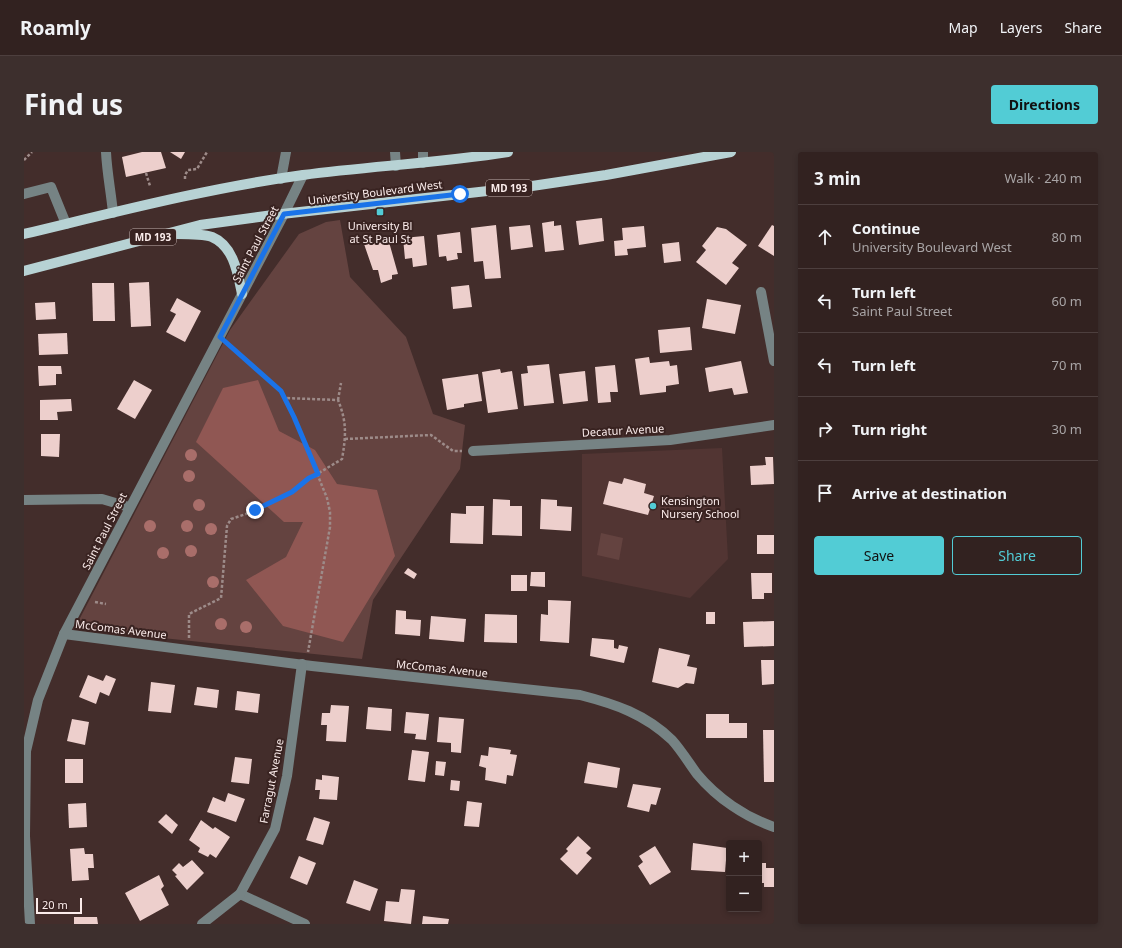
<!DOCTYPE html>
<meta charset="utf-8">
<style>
body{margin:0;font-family:"Noto Sans",sans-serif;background:#3d2f2d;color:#f1f3f6}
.controls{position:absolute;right:12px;bottom:12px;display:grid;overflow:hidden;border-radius:4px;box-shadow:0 2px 6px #0003}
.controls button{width:36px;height:36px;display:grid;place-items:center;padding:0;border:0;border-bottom:1px solid #4d3f3e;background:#322220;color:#f1f3f6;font:20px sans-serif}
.scale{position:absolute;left:12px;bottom:10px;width:46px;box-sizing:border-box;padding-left:4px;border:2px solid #fbeceb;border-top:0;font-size:11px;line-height:14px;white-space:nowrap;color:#fbeceb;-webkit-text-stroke:3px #392321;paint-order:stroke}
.stop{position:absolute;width:12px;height:12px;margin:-9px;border:3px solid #1a73e8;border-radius:50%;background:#fff}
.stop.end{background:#1a73e8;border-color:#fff;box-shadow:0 1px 4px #0008}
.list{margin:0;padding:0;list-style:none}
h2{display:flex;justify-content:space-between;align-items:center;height:52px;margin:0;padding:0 16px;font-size:17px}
h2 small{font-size:13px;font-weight:400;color:#a8a4a5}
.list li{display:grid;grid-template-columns:26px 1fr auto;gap:12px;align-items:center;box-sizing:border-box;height:64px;padding:0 16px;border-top:1px solid #4d3f3e}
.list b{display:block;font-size:15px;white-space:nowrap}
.list p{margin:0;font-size:13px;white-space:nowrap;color:#a8a4a5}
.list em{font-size:13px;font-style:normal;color:#a8a4a5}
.actions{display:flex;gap:8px;padding:12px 16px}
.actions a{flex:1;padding:9px 0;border:1px solid #52ccd5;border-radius:4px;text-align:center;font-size:14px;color:#52ccd5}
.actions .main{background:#52ccd5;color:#111}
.icon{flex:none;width:22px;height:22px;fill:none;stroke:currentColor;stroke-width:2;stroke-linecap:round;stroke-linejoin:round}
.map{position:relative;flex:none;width:750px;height:772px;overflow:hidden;border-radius:4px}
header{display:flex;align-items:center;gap:24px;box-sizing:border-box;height:56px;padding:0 20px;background:#322220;border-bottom:1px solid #4d3f3e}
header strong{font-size:19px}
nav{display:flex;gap:22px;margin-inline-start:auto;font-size:14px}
.intro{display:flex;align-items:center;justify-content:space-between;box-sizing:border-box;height:96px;padding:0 24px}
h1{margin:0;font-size:28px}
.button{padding:10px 18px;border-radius:4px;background:#52ccd5;color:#111;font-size:14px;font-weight:700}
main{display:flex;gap:24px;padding:0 24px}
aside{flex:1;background:#322220;border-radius:4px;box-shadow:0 2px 6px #0003}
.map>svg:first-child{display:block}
</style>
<header>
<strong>Roamly</strong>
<nav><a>Map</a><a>Layers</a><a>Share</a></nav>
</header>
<div class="intro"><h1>Find us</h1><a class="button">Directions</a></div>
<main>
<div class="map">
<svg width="750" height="772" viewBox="0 0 750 772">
<rect width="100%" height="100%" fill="#432d2b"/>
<!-- built -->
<path fill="#523533" d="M698,296L704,407L666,446L558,424V302Z"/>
<!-- green -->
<g fill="#644340">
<path d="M316,68L326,125L382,185L409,262L441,273L436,317L349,448L338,507L62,478L55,468L206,178L275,82L302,70Z"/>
<path d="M577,381L599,386L595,408L573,403Z"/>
</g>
<!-- forest -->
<path fill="#905753" d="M234,228L255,279L291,298L313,332L353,338L371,404L319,490L259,474L222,428L262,405L279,370H260L172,290L199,236Z"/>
<!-- building -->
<g fill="#edcfcc">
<path d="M118,0H137L142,16L102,25L98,5Z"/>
<path d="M146,0H161L157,7Z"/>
<path d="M578,66L580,89L555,93L552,69Z"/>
<path d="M530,69V74L537,73L540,98L521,100L518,71Z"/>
<path d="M472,73L477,126L461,127L459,109L450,110L447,76Z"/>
<path d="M506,73L509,95L487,98L485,75Z"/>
<path d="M748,73L750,74V104L734,94Z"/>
<path d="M620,74L622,95L603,97L604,103L591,104L590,89L599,88L598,76Z"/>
<path d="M693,75L702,77L723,93L708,111L715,116L702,133L672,110L682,98L678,94Z"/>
<path d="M436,80L438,101H433L434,107L423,109L422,104L415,105L413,83Z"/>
<path d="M400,84L403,113L389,115L388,106L381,107L379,86Z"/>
<path d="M365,90L374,122L368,123V127L357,131L354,118H349L340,92Z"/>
<path d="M655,90L657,109L640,111L638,92Z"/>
<path d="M125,130L127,174L107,175L105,131Z"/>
<path d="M68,131H90L91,169H69Z"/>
<path d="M445,133L448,155L429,157L427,135Z"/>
<path d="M153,146L177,159L161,190L142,180L152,162L146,159Z"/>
<path d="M683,147L717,153L711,182L678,176Z"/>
<path d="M31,150L32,167L12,168L11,151Z"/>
<path d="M666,175L668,198L636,201L634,178Z"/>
<path d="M43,181L44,202L15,203L14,182Z"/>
<path d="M625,205L626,211L645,209L646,214L653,213L655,232L642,234V240L616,243L611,207Z"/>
<path d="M717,209L724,241L710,243L708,236L685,240L681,216Z"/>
<path d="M525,212L530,251L500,254L497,222L504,221L503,214Z"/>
<path d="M591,213L594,240H586L587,250L574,251L571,215Z"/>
<path d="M14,214H37L38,222H32V233L15,234Z"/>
<path d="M476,217L477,221L488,219L494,257L464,261L458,220Z"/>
<path d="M561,219L564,249L539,252L535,222Z"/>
<path d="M454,222L458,249L440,252V255L423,258L418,227Z"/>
<path d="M110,228L128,238L111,267L93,257Z"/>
<path d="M47,247L48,259L33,260L34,268H16V248Z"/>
<path d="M17,282H36L35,305L17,304Z"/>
<path d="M741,305H749L750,332L727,333L726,314L742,313Z"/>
<path d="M600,326L622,332L620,341L630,344L624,363L579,352L585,329L598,332Z"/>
<path d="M469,347L486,348V354H498V384L468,383Z"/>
<path d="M517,347L533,348V354L548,355L547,379L516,377Z"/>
<path d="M442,354H460L459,392L426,391L427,361L442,362Z"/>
<rect x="733" y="383" width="17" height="19"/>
<path d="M384,416L393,422L390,427L380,421Z"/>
<path d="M507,420H521V435L506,434Z"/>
<path d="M727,421H748V441H740V447H728Z"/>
<rect x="487" y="423" width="16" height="16"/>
<path d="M524,448L547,449L545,491L516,489L517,462L524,463Z"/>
<path d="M372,458L382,459V467L397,468L396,484L371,482Z"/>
<rect x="682" y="460" width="9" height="12"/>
<path d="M461,462L493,463V491L460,490Z"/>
<path d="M407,464L442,467L440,490L405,487Z"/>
<path d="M750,469V494L720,495L719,470Z"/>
<path d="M568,486L590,488V496L594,497L595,493L604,495L600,511L566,504Z"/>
<path d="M635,496L666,503L663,514L673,516L670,532L662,531L654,536L628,530Z"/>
<path d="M737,508H750V532L738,533Z"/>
<path d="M64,523L79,529L82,523L92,527L85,544L76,540L72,552L55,545Z"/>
<path d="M127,530L151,533L147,561L124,559Z"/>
<path d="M173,535L195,538L193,556L170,553Z"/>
<path d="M213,539L236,542L234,561L211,558Z"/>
<path d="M307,553L325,554L322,590L302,589L303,573H297L298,561H306Z"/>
<path d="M344,555L368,557L367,579L342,577Z"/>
<path d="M382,560L405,562L402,588L391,587L392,582L380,581Z"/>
<path d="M682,562H705V571H723V586H682Z"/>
<path d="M415,565L440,567L437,601L427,600V591L413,590Z"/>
<path d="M48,567L65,570L61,593L43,589Z"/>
<path d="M739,578H750V630H740Z"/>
<path d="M465,595L487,598L486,602L493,603L489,624L483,623L482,632L461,628L462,616L455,614L457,603L464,604Z"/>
<path d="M388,598L405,600L401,630L384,628Z"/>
<path d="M211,605L228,607L225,632L207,630Z"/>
<rect x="41" y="607" width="18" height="24"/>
<path d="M412,609L422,610L420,624L411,623Z"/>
<path d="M564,610L596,616L593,636L560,631Z"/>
<path d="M298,623L315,625L313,648L295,647L296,638H291L292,627L298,628Z"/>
<path d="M427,628L436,629L435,639L426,638Z"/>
<path d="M609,632L637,636L632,653L627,652L625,660L603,655Z"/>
<path d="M204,641L221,647L212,670L183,660L189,645L201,650Z"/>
<path d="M443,649L458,651L455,675L440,674Z"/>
<path d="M62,651L63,675L45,676L44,652Z"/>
<path d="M142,662L154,673L148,682L134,670Z"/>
<path d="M290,665L306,670L299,693L282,688Z"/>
<path d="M177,668L189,677L191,675L206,685L192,706L186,702L184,705L174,700L176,696L165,688Z"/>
<path d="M554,684L567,696L562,701L568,706L553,723L536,707L544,699L542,697Z"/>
<path d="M669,691L703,696L701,720L667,718Z"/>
<path d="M631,694L647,720L626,733L614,714L619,710L615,704Z"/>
<path d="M60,696L61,702H69L70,716H64L65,728L48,729L46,697Z"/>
<path d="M275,704L292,711L283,733L266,726Z"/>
<path d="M168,708L180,721L163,738L151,724L153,723L148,718L155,711L159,715Z"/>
<path d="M735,711H742V716H750V735H740V731H735Z"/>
<path d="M135,723L140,734L137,737L145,753L116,769L101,741Z"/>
<path d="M330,728L354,737L346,759L322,751Z"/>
<path d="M377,737L391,738L387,772L360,769L362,749L375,750Z"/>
<path d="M399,764L425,767L424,772H398Z"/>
<path d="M50,765H73L74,772H50Z"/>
</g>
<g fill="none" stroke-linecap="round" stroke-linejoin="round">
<!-- path -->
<g stroke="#9d8b89" stroke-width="2.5" stroke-dasharray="3 2" stroke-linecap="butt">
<path d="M0,8L8,0"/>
<path d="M122,21L126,34"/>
<path d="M161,27V23L164,18L173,17L183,0"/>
<path d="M205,193L257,239L270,265L303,346L306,360V375L284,500"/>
<path d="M314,248L317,231"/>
<path d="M321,287L407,283L429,299H438"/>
<path d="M71,450L82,452"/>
<path d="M165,486V462L197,446L203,374L207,367L231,359L268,340L285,327L318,307C322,284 323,270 314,248L260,246"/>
</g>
<!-- minor -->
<g stroke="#768384" stroke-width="10">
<path d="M82,0C83,21 87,40 89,61"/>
<path d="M371,0L372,14"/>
<path d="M399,0V11"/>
<path d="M257,27L262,0"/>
<path d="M0,42L27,35L42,72"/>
<path d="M737,140L750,209"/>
<path d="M449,299L646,288L750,273"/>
<path d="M0,348L78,347L105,355"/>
<path d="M40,482L288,514L556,543C591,552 621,562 648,588C657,598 665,611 673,622C693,646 721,665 750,675"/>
<path d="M216,742L281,772"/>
<path d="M6,772L1,684L2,599L14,548L40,482L260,62L279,23"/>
<path d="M178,772L216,742L251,677L263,624L278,512"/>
</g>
<!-- major -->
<g stroke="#b7d2d4" stroke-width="10">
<path d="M0,82C92,60 184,36 279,23C347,14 416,11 484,0"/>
<path d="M153,82C163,82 179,82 188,85C210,94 214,123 218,142"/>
<path d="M0,119L176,73L249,63L508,34L582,23L707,0"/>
</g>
</g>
<!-- trees -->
<g fill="#a96e6a">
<circle cx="167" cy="303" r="6"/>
<circle cx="165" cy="324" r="6"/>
<circle cx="175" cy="353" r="6"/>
<circle cx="126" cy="374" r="6"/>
<circle cx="163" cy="374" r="6"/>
<circle cx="187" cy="377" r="6"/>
<circle cx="167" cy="399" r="6"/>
<circle cx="139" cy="401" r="6"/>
<circle cx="189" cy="430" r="6"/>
<circle cx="197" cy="472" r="6"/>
<circle cx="222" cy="475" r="6"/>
</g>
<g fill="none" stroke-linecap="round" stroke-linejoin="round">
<!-- route -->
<path stroke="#1a73e8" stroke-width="5" d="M231,358L268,340L285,326L294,322L270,265L257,239L196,185L260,62L436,42"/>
</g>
<!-- markers -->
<g fill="#52ccd5" stroke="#392321" stroke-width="1.5">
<rect x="352" y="56" width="8" height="8" rx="2"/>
<circle cx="629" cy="354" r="4"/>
</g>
<g text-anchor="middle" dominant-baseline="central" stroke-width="4" stroke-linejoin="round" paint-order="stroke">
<!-- shield labels -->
<g fill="#392321" stroke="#c1b0ae" stroke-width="1">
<rect x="462" y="28" width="46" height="16" rx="3"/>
<rect x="106" y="77" width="46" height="16" rx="3"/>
</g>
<g font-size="10" font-weight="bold" fill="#fbeceb">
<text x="485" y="36">MD 193</text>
<text x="129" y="85">MD 193</text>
</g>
<!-- street labels -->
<g font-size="11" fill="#fbeceb" stroke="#392321">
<text transform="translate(351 40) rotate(-7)">University Boulevard West</text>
<text transform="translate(231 92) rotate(-62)">Saint Paul Street</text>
<text transform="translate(599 278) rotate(-3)">Decatur Avenue</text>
<text transform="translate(80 379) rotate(-63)">Saint Paul Street</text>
<text transform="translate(97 477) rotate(7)">McComas Avenue</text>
<text transform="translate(418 516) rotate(6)">McComas Avenue</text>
<text transform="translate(247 629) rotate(-79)">Farragut Avenue</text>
</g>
<!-- poi labels -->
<g font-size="11" fill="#fbeceb" stroke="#392321">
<text x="356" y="73">University Bl<tspan x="356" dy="13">at St Paul St</tspan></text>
<text x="637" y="348" text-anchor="start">Kensington<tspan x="637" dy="13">Nursery School</tspan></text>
</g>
</g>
</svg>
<div class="controls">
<button>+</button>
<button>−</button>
</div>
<div class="scale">20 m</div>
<div class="stop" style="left:436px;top:42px"></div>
<div class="stop end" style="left:231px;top:358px"></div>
</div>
<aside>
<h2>3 min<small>Walk · 240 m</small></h2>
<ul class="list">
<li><svg class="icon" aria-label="ahead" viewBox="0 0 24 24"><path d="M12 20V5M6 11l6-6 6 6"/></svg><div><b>Continue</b><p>University Boulevard West</p></div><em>80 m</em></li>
<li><svg class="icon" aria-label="left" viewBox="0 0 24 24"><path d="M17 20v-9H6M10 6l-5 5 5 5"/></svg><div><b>Turn left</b><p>Saint Paul Street</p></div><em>60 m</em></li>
<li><svg class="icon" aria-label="left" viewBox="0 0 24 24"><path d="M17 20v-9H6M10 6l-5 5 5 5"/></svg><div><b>Turn left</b></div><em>70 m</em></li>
<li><svg class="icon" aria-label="right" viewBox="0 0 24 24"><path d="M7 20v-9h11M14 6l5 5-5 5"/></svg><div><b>Turn right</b></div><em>30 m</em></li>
<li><svg class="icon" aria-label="arrive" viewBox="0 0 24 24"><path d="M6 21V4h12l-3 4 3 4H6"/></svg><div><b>Arrive at destination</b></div></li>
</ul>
<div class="actions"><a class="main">Save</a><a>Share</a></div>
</aside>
</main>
